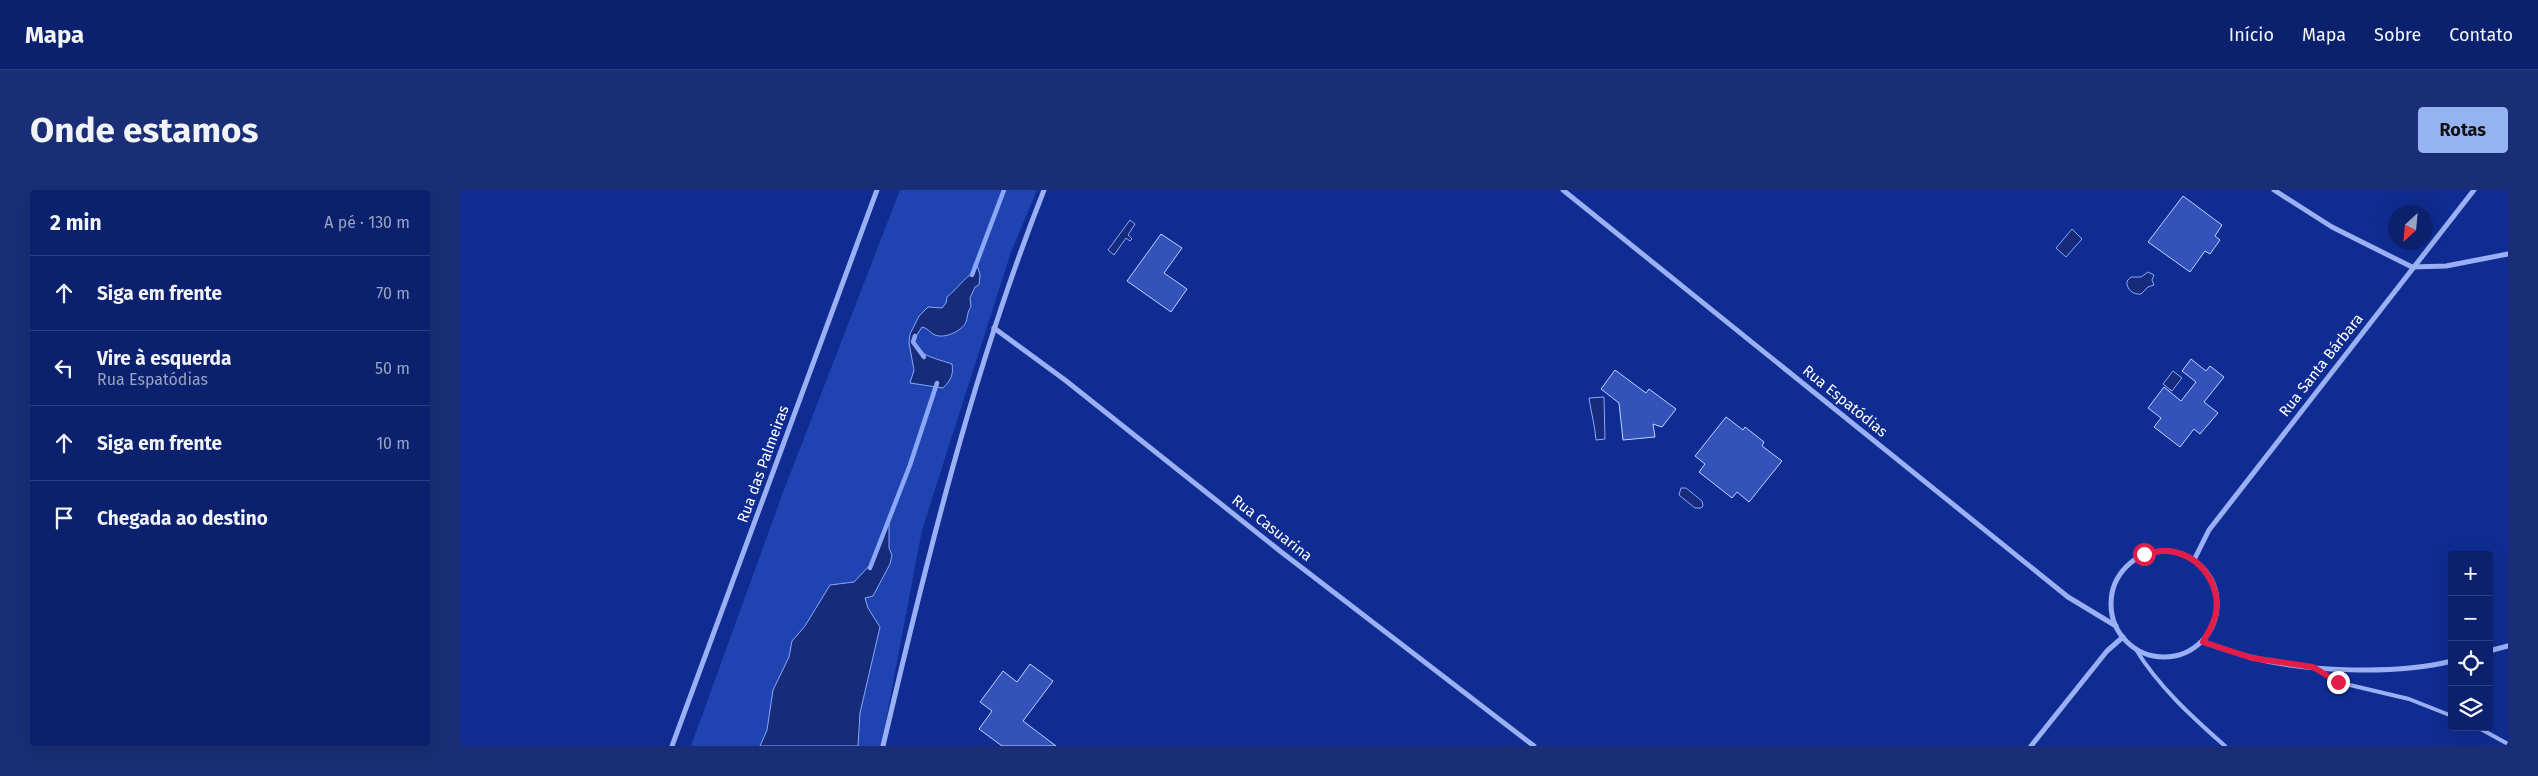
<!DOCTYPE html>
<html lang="pt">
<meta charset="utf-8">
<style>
body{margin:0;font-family:"Fira Sans",sans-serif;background:#192e76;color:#f1f3f6}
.controls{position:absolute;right:15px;bottom:15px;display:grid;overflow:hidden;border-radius:5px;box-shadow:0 5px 20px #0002}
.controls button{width:45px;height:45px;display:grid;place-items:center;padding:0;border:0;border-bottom:1px solid #2b3e81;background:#0b216e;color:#f1f3f6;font:25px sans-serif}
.compass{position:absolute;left:1928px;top:15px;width:45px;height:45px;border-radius:50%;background:#0b216e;box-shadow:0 5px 20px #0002;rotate:206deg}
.stop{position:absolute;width:15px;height:15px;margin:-11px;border:4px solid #e11d48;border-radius:50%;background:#fff}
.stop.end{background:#e11d48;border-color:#fff;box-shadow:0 1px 5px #0008}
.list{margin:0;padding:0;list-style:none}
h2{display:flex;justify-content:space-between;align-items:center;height:65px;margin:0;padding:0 20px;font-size:21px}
h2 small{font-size:16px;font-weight:400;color:#9aa3c2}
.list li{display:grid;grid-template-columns:32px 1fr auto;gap:15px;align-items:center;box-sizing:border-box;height:75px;padding:0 20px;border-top:1px solid #2b3e81}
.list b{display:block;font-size:19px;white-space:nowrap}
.list p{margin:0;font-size:16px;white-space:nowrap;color:#9aa3c2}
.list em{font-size:16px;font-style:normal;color:#9aa3c2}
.icon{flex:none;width:28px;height:28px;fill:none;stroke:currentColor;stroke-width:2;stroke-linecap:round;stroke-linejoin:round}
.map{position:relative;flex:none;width:2048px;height:556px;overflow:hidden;border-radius:5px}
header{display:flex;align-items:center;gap:30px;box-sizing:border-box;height:70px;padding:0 25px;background:#0b216e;border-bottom:1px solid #2b3e81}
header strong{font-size:24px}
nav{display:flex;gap:28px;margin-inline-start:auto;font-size:18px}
.intro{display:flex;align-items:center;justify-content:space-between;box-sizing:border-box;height:120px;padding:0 30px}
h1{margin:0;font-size:35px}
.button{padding:12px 22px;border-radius:5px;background:#95b2f1;color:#111;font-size:18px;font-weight:700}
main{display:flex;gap:30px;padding:0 30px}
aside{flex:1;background:#0b216e;border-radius:5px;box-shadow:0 5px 20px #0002}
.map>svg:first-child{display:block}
</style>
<header>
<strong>Mapa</strong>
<nav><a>Início</a><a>Mapa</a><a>Sobre</a><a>Contato</a></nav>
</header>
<div class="intro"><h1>Onde estamos</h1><a class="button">Rotas</a></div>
<main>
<aside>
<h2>2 min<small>A pé · 130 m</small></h2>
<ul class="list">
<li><svg class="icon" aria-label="ahead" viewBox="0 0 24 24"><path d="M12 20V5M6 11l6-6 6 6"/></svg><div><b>Siga em frente</b></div><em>70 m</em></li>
<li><svg class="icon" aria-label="left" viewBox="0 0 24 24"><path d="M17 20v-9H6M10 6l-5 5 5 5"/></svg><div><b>Vire à esquerda</b><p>Rua Espatódias</p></div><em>50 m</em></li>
<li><svg class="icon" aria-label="ahead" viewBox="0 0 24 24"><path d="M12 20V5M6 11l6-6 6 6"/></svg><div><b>Siga em frente</b></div><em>10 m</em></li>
<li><svg class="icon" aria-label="arrive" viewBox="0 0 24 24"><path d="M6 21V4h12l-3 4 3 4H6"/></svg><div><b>Chegada ao destino</b></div></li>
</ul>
</aside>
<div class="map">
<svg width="2048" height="556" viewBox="0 0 2048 556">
<rect width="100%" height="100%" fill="#0f2c92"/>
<!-- green -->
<path fill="#2043b2" d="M440,0H577L551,62L462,340L421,556H231L322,305Z"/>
<!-- water -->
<g fill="#162b79" stroke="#8ca7f8">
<path d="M670,30L675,34L668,45L672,49L670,51L666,48L654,65L648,60Z"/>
<path d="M1612,39L1622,49L1606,67L1596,58Z"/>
<path d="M516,71L520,85L519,95L515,97L510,108L511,117C507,122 508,126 506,132C502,141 485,149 475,145C470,143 468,138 462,137L453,151C458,166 478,169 492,174C494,185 490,191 483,198L450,193L454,180L449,153L450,144L459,126L468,117L482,118L486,113L487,107C497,99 503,89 514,82Z"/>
<path d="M1688,82L1694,85L1692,90L1694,95L1688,97L1681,104C1674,105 1666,100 1667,91L1671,87H1681Z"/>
<path d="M1713,181L1722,188L1712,201L1703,194Z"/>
<path d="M1144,207L1145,249L1136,250C1135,235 1131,223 1129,208Z"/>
<path d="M1221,298H1226L1242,311L1243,316L1241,318H1235L1219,305Z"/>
<path d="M429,328V358L432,365L430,374L413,406L405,408L408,418L420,437L400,523L398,556H300L307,540L313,500L329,467L332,451L345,436L370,395L394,392L412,373Z"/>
</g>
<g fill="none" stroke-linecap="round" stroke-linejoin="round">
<!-- stream -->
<g stroke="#8ca7f8" stroke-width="4.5">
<path d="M512,85L544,0"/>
<path d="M455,146L453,152L464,167"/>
<path d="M410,378L450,275L477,193"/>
</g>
</g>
<!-- building -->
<g fill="#3352ba" stroke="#c3d1fe">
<path d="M1723,6L1762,35L1755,46L1760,50L1750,64L1745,61L1730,82L1688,52Z"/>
<path d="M701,44L722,58L704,83L727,99L711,122L667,91Z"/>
<path d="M1731,169L1746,181L1750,176L1764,187L1744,212L1758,223L1740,244L1734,239L1720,257L1694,237L1701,228L1688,218L1704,197L1721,211L1736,192L1722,181Z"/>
<path d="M1155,180L1186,203L1189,199L1216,219L1202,237L1193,234L1195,247L1163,250L1159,213L1141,199Z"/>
<path d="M1266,227L1283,240L1285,237L1304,252L1302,256L1322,271L1289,312L1277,302L1272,308L1239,282L1245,274L1235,266Z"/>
<path d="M570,474L593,491L563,531L596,556H542L519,539L532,521L520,512L543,481L557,492Z"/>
</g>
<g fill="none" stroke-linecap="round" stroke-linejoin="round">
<!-- service -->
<g stroke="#9bb0f4" stroke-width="4">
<path d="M1675,458C1698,496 1731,526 1765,556"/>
<path d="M1855,478L1877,492L1949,509L1992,526"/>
<path d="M2017,537L2048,554"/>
</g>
<!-- minor -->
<g stroke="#9bb0f4" stroke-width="5">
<path d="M1103,0L1608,407L1656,436"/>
<path d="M1814,0L1872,37L1952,77L1986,76L2048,64"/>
<path d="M534,138L605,190L820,361L1074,556"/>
<circle cx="1704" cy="414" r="53"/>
<path d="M1734,370L1749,340L2014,0"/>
<path d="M1743,452C1759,457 1774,463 1790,467C1846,482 1936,485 1992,471"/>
<path d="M2029,461L2048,456"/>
<path d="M212,556L417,0"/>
<path d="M423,556C467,368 513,180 584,0"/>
<path d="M1571,556L1647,461L1663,447"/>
</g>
</g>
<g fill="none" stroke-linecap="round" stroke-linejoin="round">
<!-- route -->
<path stroke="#e11d48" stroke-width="6" d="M1684,364C1695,362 1707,359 1718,363C1745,371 1762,400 1755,427C1753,436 1747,444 1743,452L1792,468L1853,477L1878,492"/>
</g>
<g text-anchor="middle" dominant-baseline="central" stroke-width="4" stroke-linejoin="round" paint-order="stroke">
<!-- street labels -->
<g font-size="15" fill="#fff" stroke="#0f2c92">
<text transform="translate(1861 175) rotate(-52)">Rua Santa Bárbara</text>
<text transform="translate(1385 211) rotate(39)">Rua Espatódias</text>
<text transform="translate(303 274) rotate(-70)">Rua das Palmeiras</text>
<text transform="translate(812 338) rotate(38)">Rua Casuarina</text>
</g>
</g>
</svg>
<div class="controls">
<button>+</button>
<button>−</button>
<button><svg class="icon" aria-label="locate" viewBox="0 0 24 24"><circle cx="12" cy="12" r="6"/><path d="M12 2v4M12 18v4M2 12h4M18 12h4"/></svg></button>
<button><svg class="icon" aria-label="layers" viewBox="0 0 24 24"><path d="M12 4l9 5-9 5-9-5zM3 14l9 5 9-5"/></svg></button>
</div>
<svg class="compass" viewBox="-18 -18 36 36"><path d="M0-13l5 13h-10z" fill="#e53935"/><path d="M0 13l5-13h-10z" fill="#9aa3c2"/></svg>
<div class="stop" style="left:1684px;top:364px"></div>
<div class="stop end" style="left:1878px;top:492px"></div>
</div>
</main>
